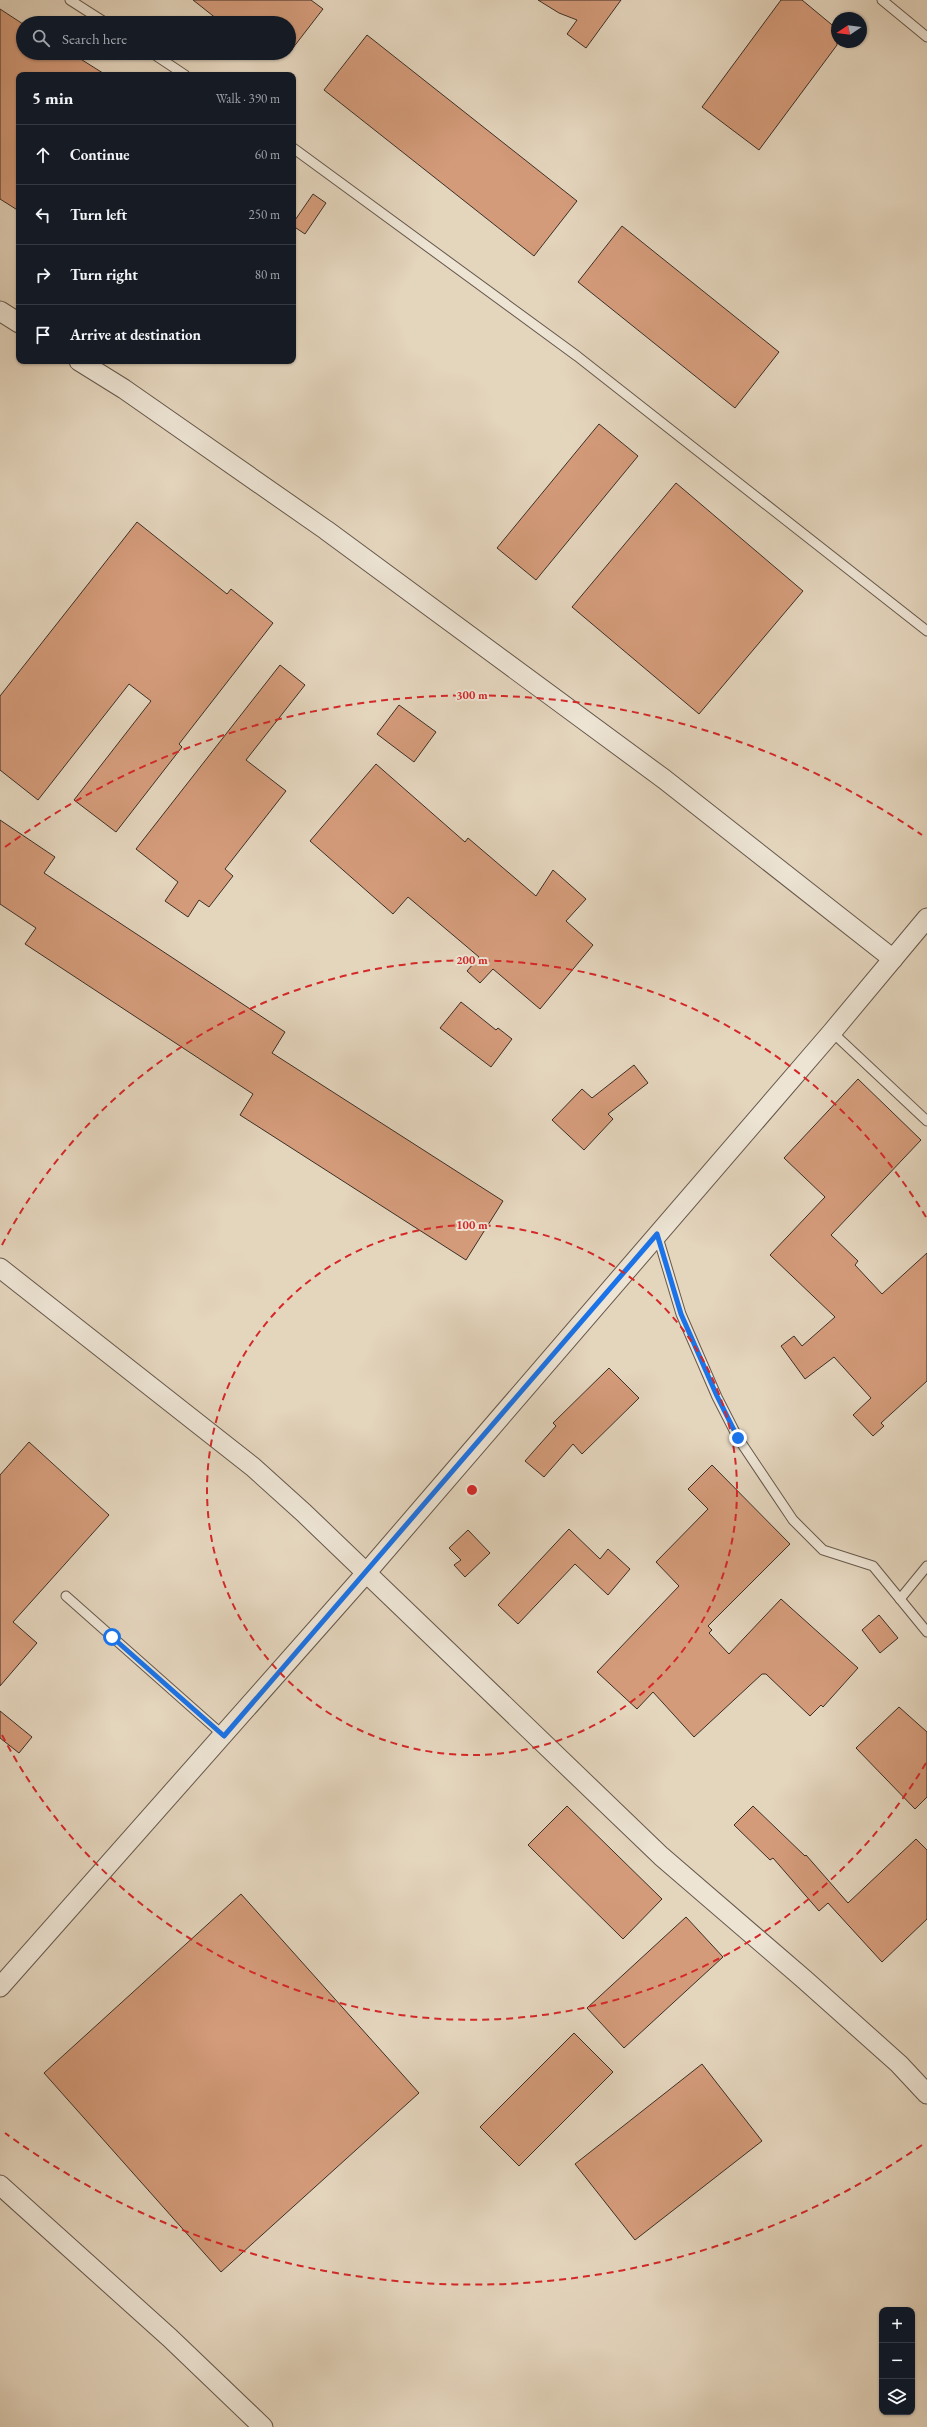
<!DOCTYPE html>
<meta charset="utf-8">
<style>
body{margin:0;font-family:"EB Garamond",serif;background:#20242c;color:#f1f3f6}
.controls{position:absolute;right:12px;bottom:12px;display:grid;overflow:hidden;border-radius:8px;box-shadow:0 1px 3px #0004}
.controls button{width:36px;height:36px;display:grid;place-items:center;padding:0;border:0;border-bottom:1px solid #363941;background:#171b24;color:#f1f3f6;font:20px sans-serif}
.compass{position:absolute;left:831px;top:12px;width:36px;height:36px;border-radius:50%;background:#171b24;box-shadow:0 1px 3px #0004;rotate:257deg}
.stop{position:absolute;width:12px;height:12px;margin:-9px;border:3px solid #1a73e8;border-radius:50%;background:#fff}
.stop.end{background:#1a73e8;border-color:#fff;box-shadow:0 1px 4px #0008}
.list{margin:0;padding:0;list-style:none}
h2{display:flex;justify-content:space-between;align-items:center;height:52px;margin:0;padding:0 16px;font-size:17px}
h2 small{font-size:13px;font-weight:400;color:#9ea1a6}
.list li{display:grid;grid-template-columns:26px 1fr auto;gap:12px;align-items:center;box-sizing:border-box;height:60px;padding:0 16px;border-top:1px solid #363941}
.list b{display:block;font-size:15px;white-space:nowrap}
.list em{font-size:13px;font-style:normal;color:#9ea1a6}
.icon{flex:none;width:22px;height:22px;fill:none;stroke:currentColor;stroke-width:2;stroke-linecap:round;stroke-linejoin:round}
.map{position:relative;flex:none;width:927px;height:2427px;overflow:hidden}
.search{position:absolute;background:#171b24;box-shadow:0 1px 3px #0004;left:16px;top:16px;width:280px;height:44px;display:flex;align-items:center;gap:10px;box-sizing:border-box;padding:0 14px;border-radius:22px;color:#9ea1a6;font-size:15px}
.panel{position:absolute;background:#171b24;box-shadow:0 1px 3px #0004;left:16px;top:72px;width:280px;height:292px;border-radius:8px}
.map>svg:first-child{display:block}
</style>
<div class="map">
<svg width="927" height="2427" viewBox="0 0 927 2427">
<rect width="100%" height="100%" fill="#e4d5bd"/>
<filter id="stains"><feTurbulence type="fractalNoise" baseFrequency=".005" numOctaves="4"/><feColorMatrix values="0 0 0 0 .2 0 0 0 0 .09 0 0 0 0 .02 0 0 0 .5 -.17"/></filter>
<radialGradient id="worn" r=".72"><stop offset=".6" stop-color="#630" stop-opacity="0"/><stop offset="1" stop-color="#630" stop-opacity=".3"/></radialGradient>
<!-- building -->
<g fill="#d49b7a" stroke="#3c2f27">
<path d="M193,0H311L323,9L289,53V23H222Z"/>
<path d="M538,0H621L586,48L567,34L577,20L559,13Z"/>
<path d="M781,0H802L837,29V45L759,150L702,107Z"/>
<path d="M0,9L23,24V53H71L106,75H19V211L0,199Z"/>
<path d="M367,35L577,201L534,256L324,90Z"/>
<path d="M313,194L326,203L305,234L293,226V223Z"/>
<path d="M622,226L779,352L735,408L578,282Z"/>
<path d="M599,424L638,456L536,580L497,548Z"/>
<path d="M676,483L803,591L699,714L572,607Z"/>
<path d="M137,522L227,594L231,589L273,623L179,744L182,747L116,832L74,800L151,701L129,684L38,800L0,770V696Z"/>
<path d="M280,665L305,685L246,760L286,791L225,869L233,876L209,907L199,900L188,917L165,901L178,882L136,849Z"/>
<path d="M399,705L436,732L414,762L377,734Z"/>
<path d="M376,764L465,842L468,838L536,896L553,870L586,899L566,921L593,945L540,1009L493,969L480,983L467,971L479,957L408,897L393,914L310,841Z"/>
<path d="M0,820L55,857L44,873L285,1032L272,1053L503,1201L466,1260L240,1115L253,1094L25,944L36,928L0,904Z"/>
<path d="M461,1002L496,1030L498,1028L512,1039L491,1067L440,1028Z"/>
<path d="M634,1065L648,1083L608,1114L613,1119L584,1150L552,1120L582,1089L592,1098Z"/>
<path d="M858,1079L921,1140L831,1235L858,1261L855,1265L882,1294L927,1253V1381L881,1423L884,1426L873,1436L853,1415L871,1398L834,1357L805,1379L781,1346L794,1336L802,1346L835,1317L770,1255L825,1197L784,1158Z"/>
<path d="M609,1368L639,1398L582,1454L573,1444L544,1477L525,1461L556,1426L553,1423Z"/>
<path d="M29,1442L109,1515L13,1622L37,1643L0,1686V1475Z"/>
<path d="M712,1465L790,1544L708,1626L712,1630L709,1633L729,1654L781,1599L858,1668L823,1707L821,1705L810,1716L766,1674H762L694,1737L653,1692L637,1709L597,1672L679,1586L656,1562L708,1509L688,1489Z"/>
<path d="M569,1529L600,1559L608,1549L630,1569L608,1595L575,1564L518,1624L498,1605Z"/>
<path d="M468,1530L490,1553L465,1577L454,1565L461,1560L449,1548Z"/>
<path d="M879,1615L898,1638L880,1653L862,1630Z"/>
<path d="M899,1707L927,1732V1797L915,1809L856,1748Z"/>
<path d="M0,1711L32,1737L19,1753L0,1738Z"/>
<path d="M567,1806L662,1899L623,1939L528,1845Z"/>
<path d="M753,1806L805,1856L806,1855L848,1903L916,1839L927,1850V1919L882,1962L828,1903L819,1911L773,1858L770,1860L734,1825Z"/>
<path d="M241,1894L419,2093L221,2272L44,2073Z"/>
<path d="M686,1917L723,1957L624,2048L587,2008Z"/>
<path d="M574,2033L613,2072L519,2166L480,2127Z"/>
<path d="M702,2064L762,2141L635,2240L575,2164Z"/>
</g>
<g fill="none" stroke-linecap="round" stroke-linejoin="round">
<defs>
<g id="lane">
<path d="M70,0L106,23"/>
<path d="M882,0L927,37"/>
<path d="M152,53L185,75"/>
<path d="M293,148L577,356L927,631"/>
<path d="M832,1032L927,1121"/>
<path d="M657,1234L681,1314L717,1397L738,1438L793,1520L823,1550L873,1566L927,1632"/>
<path d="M66,1596L224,1736"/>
<path d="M900,1599L927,1566"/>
</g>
<g id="street">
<path d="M0,311L19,323"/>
<path d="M79,361L124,389L326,530L664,779L893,959"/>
<path d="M0,1268L253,1467L304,1513L661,1856L805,1980L899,2064L927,2094"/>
<path d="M0,1987L367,1572L832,1032L927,918"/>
<path d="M0,2185L170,2338L263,2427"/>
</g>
</defs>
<!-- lane casing -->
<use href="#lane" stroke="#66584c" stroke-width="11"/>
<!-- street casing -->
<use href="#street" stroke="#66584c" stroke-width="21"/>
<!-- lane -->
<use href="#lane" stroke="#ede4d4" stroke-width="9"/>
<!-- street -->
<use href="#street" stroke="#ede4d4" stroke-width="19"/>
</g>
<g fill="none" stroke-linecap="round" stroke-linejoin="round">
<!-- route -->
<path stroke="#1a73e8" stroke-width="5" d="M112,1637L224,1736L657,1234L681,1314L717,1396L738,1438"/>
</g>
<!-- distance rings -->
<g fill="none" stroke="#d62828" stroke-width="2" stroke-dasharray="7 5">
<circle cx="472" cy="1490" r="265"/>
<path d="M926 1763A530 530 0 0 1 2 1735M2 1245A530 530 0 0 1 926 1217"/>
<path d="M922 2145A795 795 0 0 1 5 2133M5 847A795 795 0 0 1 922 835"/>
</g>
<circle cx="472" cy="1490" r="6" fill="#d62828" stroke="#ede4d4" stroke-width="2"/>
<g font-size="12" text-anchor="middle" font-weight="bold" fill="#d62828" stroke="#ede4d4" stroke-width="4" stroke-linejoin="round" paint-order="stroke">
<text x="472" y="699">300 m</text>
<text x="472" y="964">200 m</text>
<text x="472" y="1229">100 m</text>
</g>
<rect width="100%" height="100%" filter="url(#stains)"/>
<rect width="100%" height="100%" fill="url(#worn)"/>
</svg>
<div class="controls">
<button>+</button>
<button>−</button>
<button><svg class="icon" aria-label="layers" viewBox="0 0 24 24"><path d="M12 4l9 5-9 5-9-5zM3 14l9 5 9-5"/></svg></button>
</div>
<svg class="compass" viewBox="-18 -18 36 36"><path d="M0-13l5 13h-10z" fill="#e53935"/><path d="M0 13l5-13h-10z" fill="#9ea1a6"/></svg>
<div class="stop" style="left:112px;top:1637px"></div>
<div class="stop end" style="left:738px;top:1438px"></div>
<div class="search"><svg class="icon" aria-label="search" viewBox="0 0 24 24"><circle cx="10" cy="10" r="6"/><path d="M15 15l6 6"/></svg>Search here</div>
<section class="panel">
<h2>5 min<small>Walk · 390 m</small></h2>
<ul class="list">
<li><svg class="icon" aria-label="ahead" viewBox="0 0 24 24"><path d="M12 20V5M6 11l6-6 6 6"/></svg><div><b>Continue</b></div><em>60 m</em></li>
<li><svg class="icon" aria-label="left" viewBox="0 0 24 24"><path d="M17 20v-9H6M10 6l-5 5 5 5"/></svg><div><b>Turn left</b></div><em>250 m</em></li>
<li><svg class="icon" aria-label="right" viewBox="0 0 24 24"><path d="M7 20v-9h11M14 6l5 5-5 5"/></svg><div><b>Turn right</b></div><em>80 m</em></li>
<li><svg class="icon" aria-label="arrive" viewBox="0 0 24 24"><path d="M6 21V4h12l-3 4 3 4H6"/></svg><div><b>Arrive at destination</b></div></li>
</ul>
</section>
</div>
